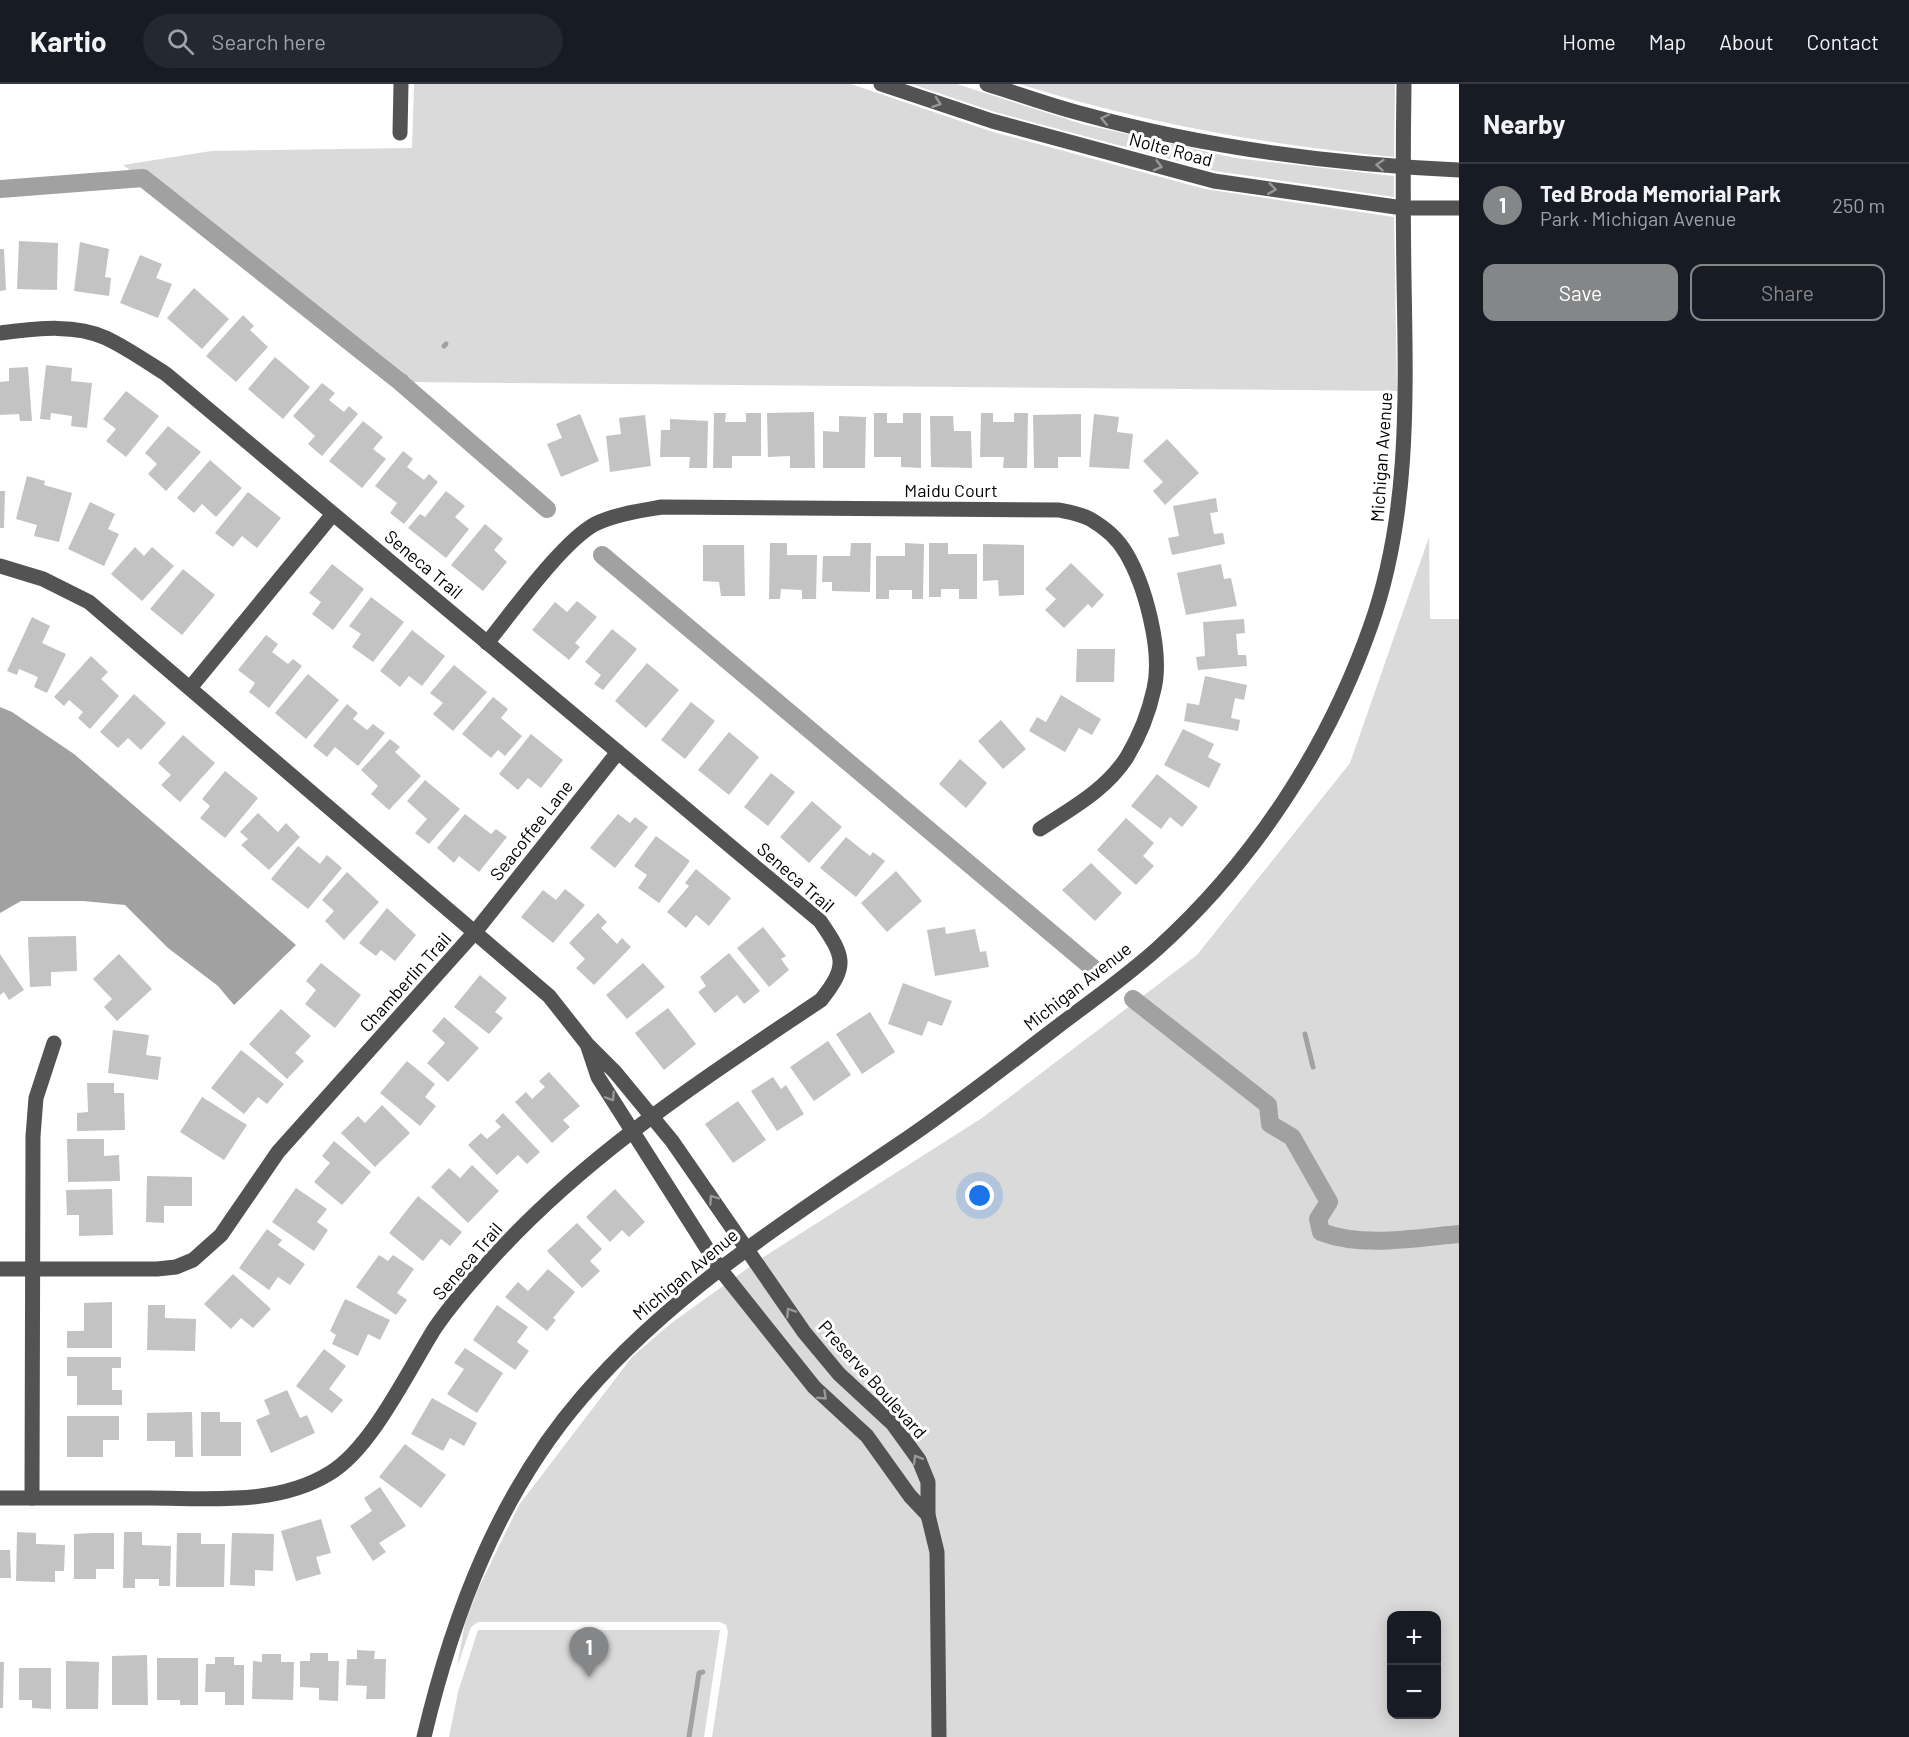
<!DOCTYPE html>
<meta charset="utf-8">
<style>
body{margin:0;font-family:Barlow,sans-serif;background:#242831;color:#f1f3f6}
.controls{position:absolute;right:18px;bottom:18px;display:grid;overflow:hidden;border-radius:12px;box-shadow:0 3px 15px #0003}
.controls button{width:54px;height:54px;display:grid;place-items:center;padding:0;border:0;border-bottom:2px solid #363941;background:#171b24;color:#f1f3f6;font:30px sans-serif}
.you{position:absolute;left:980px;top:1112px;width:21px;height:21px;margin:-15px;border:4px solid #fff;border-radius:50%;background:#1a73e8;box-shadow:0 0 0 9px #1a73e833}
.badge{display:grid;place-items:center;width:39px;height:39px;border-radius:50%;background:#858687;color:#fff;font-size:20px;font-weight:700}
.pin{position:absolute;translate:-50% -50px;filter:drop-shadow(0 2px 3px #0008)}
.pin::after{content:'';position:absolute;top:32px;width:21px;height:18px;background:inherit;clip-path:polygon(0 0,100% 0,50% 100%)}
.list{margin:0;padding:0;list-style:none}
h2{display:flex;justify-content:space-between;align-items:center;height:78px;margin:0;padding:0 24px;font-size:26px}
h2 small{font-size:20px;font-weight:400;color:#9ea1a6}
.list li{display:grid;grid-template-columns:39px 1fr auto;gap:18px;align-items:center;box-sizing:border-box;height:84px;padding:0 24px;border-top:2px solid #363941}
.list b{display:block;font-size:22px;white-space:nowrap}
.list p{margin:0;font-size:20px;white-space:nowrap;color:#9ea1a6}
.list em{font-size:20px;font-style:normal;color:#9ea1a6}
.actions{display:flex;gap:12px;padding:18px 24px}
.actions a{flex:1;padding:14px 0;border:2px solid #858687;border-radius:12px;text-align:center;font-size:21px;color:#858687}
.actions .main{background:#858687;color:#fff}
.icon{flex:none;width:33px;height:33px;fill:none;stroke:currentColor;stroke-width:2;stroke-linecap:round;stroke-linejoin:round}
.map{position:relative;flex:none;width:1459px;height:1653px;overflow:hidden}
header{display:flex;align-items:center;gap:36px;box-sizing:border-box;height:84px;padding:0 30px;background:#171b24;border-bottom:2px solid #363941}
header strong{font-size:28px}
nav{display:flex;gap:33px;margin-inline-start:auto;font-size:21px}
.search{width:420px;height:54px;background:#242831;display:flex;align-items:center;gap:15px;box-sizing:border-box;padding:0 21px;border-radius:33px;color:#9ea1a6;font-size:22px}
main{display:flex}
aside{flex:1;background:#171b24}
.map>svg:first-child{display:block}
</style>
<header>
<strong>Kartio</strong>
<div class="search"><svg class="icon" aria-label="search" viewBox="0 0 24 24"><circle cx="10" cy="10" r="6"/><path d="M15 15l6 6"/></svg>Search here</div>
<nav><a>Home</a><a>Map</a><a>About</a><a>Contact</a></nav>
</header>
<main>
<div class="map">
<svg width="1459" height="1653" viewBox="0 0 1459 1653">
<rect width="100%" height="100%" fill="#fff"/>
<!-- green -->
<g fill="#dadada" fill-rule="evenodd">
<path d="M414,0H851L990,47L1205,105L1394,133L1397,307L406,298L123,81L211,67L412,64Z"/>
<path d="M911,0H957L1082,40L1235,74L1394,92V113L1215,87L995,28Z"/>
<path d="M1019,0H1395L1394,73C1266,61 1143,39 1019,0Z"/>
<path d="M1429,453L1430,535H1459V1653H712L728,1548L726,1541L720,1538H478L471,1543L457,1583L465,1539L478,1505L519,1421L632,1273L670,1240L762,1174L982,1034L1197,871L1350,679ZM1392,1532H1436V1630H1392Z"/>
<path d="M478,1546H720L704,1653H449L458,1608Z"/>
</g>
<!-- water -->
<path fill="#a1a1a1" d="M0,623L12,628L74,670L296,861L234,921L218,902L168,864L125,821L83,817H21L0,829Z"/>
<g fill="none" stroke-linecap="round" stroke-linejoin="round">
<!-- stream -->
<g stroke="#a1a1a1" stroke-width="5">
<path d="M444,262L446,260"/>
<path d="M399,297L405,293"/>
<path d="M864,691L868,687"/>
<path d="M1305,950L1313,983"/>
<path d="M689,1653L699,1589L703,1588"/>
</g>
<!-- canal -->
<g stroke="#a1a1a1" stroke-width="18">
<path d="M0,105L143,94L399,297L547,425"/>
<path d="M602,471L1094,885"/>
<path d="M1133,915L1268,1021L1270,1040L1292,1053L1329,1118L1318,1135L1321,1148C1363,1164 1415,1154 1459,1150"/>
</g>
</g>
<!-- building -->
<g fill="#c3c3c3">
<path d="M19,157L58,159L57,206L17,205Z"/>
<path d="M80,158L109,165L105,193L111,194L109,212L74,207Z"/>
<path d="M0,165H4L6,206L0,207Z"/>
<path d="M140,171L162,180L156,194L172,200L158,234L120,219Z"/>
<path d="M194,204L229,235L202,265L167,234Z"/>
<path d="M243,231L254,242L250,246L268,263L236,298L206,272Z"/>
<path d="M275,273L310,303L283,335L248,305Z"/>
<path d="M46,281L72,284L71,297L92,299L87,344L71,342L72,332L51,329L50,336L40,335Z"/>
<path d="M28,283L32,337H20L19,330L0,331V298L9,297V284Z"/>
<path d="M322,299L335,309L329,316L344,328L349,322L358,330L322,372L308,360L315,352L293,332Z"/>
<path d="M126,307L159,332L126,373L106,357L116,345L103,335Z"/>
<path d="M814,328L815,384H790V372L768,373L767,329Z"/>
<path d="M714,329H726L725,338H746V329H761V372H732V384H713Z"/>
<path d="M874,329H887V339H903V329H921V384L901,383V373H874Z"/>
<path d="M981,329H993V338H1014V329H1028L1027,384H1003L1004,373H980Z"/>
<path d="M580,330L599,377L561,393L547,360L562,354L556,340Z"/>
<path d="M1081,330V373H1058V384H1034L1033,331Z"/>
<path d="M1094,330L1119,333L1117,348L1133,350L1129,385L1089,383Z"/>
<path d="M645,331L651,382L610,388L606,352L621,350L619,334Z"/>
<path d="M839,332L866,333L865,384H823V347L839,348Z"/>
<path d="M930,332H953L954,347H971L972,384L931,383Z"/>
<path d="M670,335L708,337L707,384H689L690,373H660L661,346H670Z"/>
<path d="M363,337L383,353L373,365L386,375L362,404L329,377Z"/>
<path d="M168,342L201,368L166,407L148,390L157,380L145,369Z"/>
<path d="M1167,355L1199,389L1165,421L1153,407L1163,398L1143,377Z"/>
<path d="M403,367L413,375L407,383L424,396L429,390L438,398L404,440L390,429L397,419L375,402Z"/>
<path d="M210,376L242,404L216,433L202,420L194,429L177,414Z"/>
<path d="M27,392L45,397L44,401L72,409L59,458L34,452L37,441L16,435Z"/>
<path d="M0,407H5L4,444H0Z"/>
<path d="M446,407L465,422L455,433L469,445L446,474L408,444L420,430L425,433Z"/>
<path d="M248,408L281,434L257,464L242,452L233,463L215,449Z"/>
<path d="M1216,414L1218,428L1210,429L1214,450L1223,449L1225,460L1172,471L1168,454L1179,452L1173,422Z"/>
<path d="M90,418L115,430L108,445L119,450L104,482L68,465Z"/>
<path d="M485,440L503,455L494,466L507,478L483,507L451,481Z"/>
<path d="M770,459H787V471H817L816,515H802V506L781,505L780,515H769Z"/>
<path d="M851,459H871L870,508L832,507V498H822L823,472H850Z"/>
<path d="M905,459L924,460L923,515H912V506H889V515H876V472H905Z"/>
<path d="M929,459H948V470H977V515H959V505H941V513H929Z"/>
<path d="M983,460L1024,461V511L999,512L998,496L983,497Z"/>
<path d="M703,461H744L745,512H721L719,498L703,497Z"/>
<path d="M135,463L144,472L152,463L174,482L142,517L111,490Z"/>
<path d="M1071,479L1104,511L1092,524L1088,520L1064,544L1045,526L1056,515L1045,505Z"/>
<path d="M332,480L364,505L333,546L312,530L321,518L309,509Z"/>
<path d="M1221,480L1224,495L1231,494L1237,522L1186,531L1177,489Z"/>
<path d="M183,485L215,511L182,551L150,525Z"/>
<path d="M371,513L404,538L373,578L352,563L361,550L349,542Z"/>
<path d="M577,517L597,533L575,559L580,563L569,576L532,546L555,518L567,528Z"/>
<path d="M32,533L50,542L42,559L66,570L47,609L34,603L38,593L19,585L17,591L7,587Z"/>
<path d="M1244,535L1245,549L1236,550L1238,571H1246L1247,582L1198,586L1196,573L1205,572L1203,538Z"/>
<path d="M612,545L637,565L603,606L594,600L601,591L585,578Z"/>
<path d="M412,546L445,572L422,602L409,592L400,603L380,587Z"/>
<path d="M266,551L278,560L272,568L288,580L293,575L302,582L269,624L249,608L255,599L238,586Z"/>
<path d="M1077,565H1115L1114,598H1076Z"/>
<path d="M91,572L108,588L101,595L119,612L90,645L78,634L83,628L69,616L64,622L54,613Z"/>
<path d="M647,579L679,606L646,644L615,617Z"/>
<path d="M454,581L487,608L453,647L433,630L443,619L430,609Z"/>
<path d="M308,590L339,616L306,655L275,629Z"/>
<path d="M1205,592L1247,601L1244,616L1235,614L1231,634L1240,636L1238,647L1184,637L1187,619L1199,621Z"/>
<path d="M134,610L166,639L141,666L128,654L118,664L100,648Z"/>
<path d="M1061,611L1101,635L1092,651L1079,644L1065,668L1029,647L1037,633L1046,638Z"/>
<path d="M493,613L508,625L501,634L522,652L505,672L498,666L491,674L462,650Z"/>
<path d="M691,618L715,637L685,675L661,656Z"/>
<path d="M347,620L358,629L353,635L367,646L373,640L385,649L358,682L335,663L327,673L313,662Z"/>
<path d="M1001,636L1026,665L1003,685L978,657Z"/>
<path d="M1183,645L1214,660L1208,673L1221,680L1209,704L1164,681Z"/>
<path d="M729,648L759,673L729,711L698,686Z"/>
<path d="M531,650L563,676L541,704L528,694L518,706L499,690Z"/>
<path d="M183,651L215,679L180,718L161,701L171,691L158,679Z"/>
<path d="M390,655L400,663L395,668L421,692L389,726L371,710L378,702L361,686Z"/>
<path d="M960,675L987,699L966,724L939,700Z"/>
<path d="M225,687L258,714L225,754L200,734L210,722L202,715Z"/>
<path d="M771,689L795,708L768,742L744,723Z"/>
<path d="M1157,690L1198,723L1182,743L1170,733L1161,745L1131,722Z"/>
<path d="M425,696L460,725L429,760L415,749L427,735L407,717Z"/>
<path d="M812,717L842,743L809,779L780,753Z"/>
<path d="M258,729L278,748L286,739L300,753L269,786L241,761L248,755L240,748Z"/>
<path d="M465,730L491,750L496,745L507,753L479,788L459,772L454,779L437,764Z"/>
<path d="M618,730L630,739L635,733L648,743L615,784L590,764Z"/>
<path d="M1126,734L1154,759L1143,772L1154,782L1136,801L1097,766Z"/>
<path d="M656,752L690,777L659,819L638,804L647,791L634,782Z"/>
<path d="M846,753L870,772L873,768L885,777L856,813L820,784Z"/>
<path d="M298,762L320,780L327,771L342,784L308,825L271,795Z"/>
<path d="M1091,779L1122,809L1095,837L1062,806Z"/>
<path d="M696,785L731,814L709,842L696,831L686,844L667,828L689,802L685,799Z"/>
<path d="M896,787L922,817L887,848L861,819Z"/>
<path d="M347,788L379,818L344,856L325,837L334,827L322,816Z"/>
<path d="M565,805L585,821L553,859L521,833L543,806L556,816Z"/>
<path d="M387,824L416,851L395,877L381,866L376,872L359,859Z"/>
<path d="M598,829L607,838L601,844L617,860L622,854L631,863L594,901L576,884L585,875L569,859Z"/>
<path d="M763,843L786,872L781,875L789,886L769,903L737,864Z"/>
<path d="M945,843L946,850L975,845L980,868L986,867L989,883L935,892L927,846Z"/>
<path d="M76,852L77,887L51,888V902L30,903L28,853Z"/>
<path d="M729,869L760,907L744,920L737,911L715,929L698,908L706,902L700,893Z"/>
<path d="M0,870L24,906L9,916L4,908L0,911Z"/>
<path d="M119,870L152,905L117,937L104,923L112,915L93,895Z"/>
<path d="M321,879L361,911L335,944L305,920L316,906L306,897Z"/>
<path d="M643,879L665,903L627,935L606,911Z"/>
<path d="M480,891L507,914L495,928L503,934L489,950L454,923Z"/>
<path d="M903,899L952,917L942,942L928,937L922,952L888,940Z"/>
<path d="M668,924L696,960L664,986L635,949Z"/>
<path d="M281,925L311,952L295,969L304,977L287,995L249,960Z"/>
<path d="M870,928L895,968L862,990L836,950Z"/>
<path d="M444,933L479,964L448,998L427,979L445,959L432,947Z"/>
<path d="M113,946L149,951L146,971L161,973L158,996L108,989Z"/>
<path d="M828,957L851,991L814,1017L790,983Z"/>
<path d="M241,966L284,1000L267,1020L258,1013L244,1030L211,1004Z"/>
<path d="M407,977L435,1000L425,1013L436,1022L420,1042L380,1009Z"/>
<path d="M549,988L580,1022L563,1036L570,1043L552,1059L515,1018L526,1008L532,1015L545,1003L539,997Z"/>
<path d="M773,993L781,1005L786,1001L804,1030L777,1047L751,1007Z"/>
<path d="M87,999H114V1009H124L125,1046L77,1047V1029L88,1028Z"/>
<path d="M202,1013L247,1041L224,1076L180,1048Z"/>
<path d="M738,1017L766,1056L733,1079L705,1040Z"/>
<path d="M382,1021L410,1049L375,1083L341,1049L358,1032L365,1039Z"/>
<path d="M503,1029L540,1068L527,1080L518,1071L497,1091L468,1061L481,1049L487,1055L501,1043L495,1037Z"/>
<path d="M67,1055H104V1072L119,1071L120,1097L68,1098Z"/>
<path d="M334,1057L371,1088L342,1121L314,1098L330,1079L322,1072Z"/>
<path d="M472,1081L499,1107L468,1139L431,1103L449,1084L460,1094Z"/>
<path d="M147,1092L192,1093V1122H164V1139L146,1138Z"/>
<path d="M296,1104L327,1125L317,1138L328,1146L314,1167L272,1138Z"/>
<path d="M112,1105L113,1151L79,1152V1131H67L66,1106Z"/>
<path d="M615,1105L645,1138L629,1153L622,1146L610,1158L586,1133Z"/>
<path d="M418,1112L462,1148L450,1162L441,1155L423,1177L389,1149Z"/>
<path d="M577,1139L602,1165L590,1177L600,1187L582,1204L547,1167Z"/>
<path d="M267,1145L282,1156L278,1161L305,1180L290,1201L278,1193L269,1206L239,1184Z"/>
<path d="M379,1171L388,1177L393,1171L414,1185L397,1209L407,1216L396,1231L356,1203Z"/>
<path d="M548,1185L575,1208L553,1234L556,1236L547,1247L505,1213L518,1198L528,1207Z"/>
<path d="M233,1190L271,1225L253,1244L241,1234L231,1245L204,1220Z"/>
<path d="M345,1215L390,1236L380,1256L368,1250L358,1272L332,1260L336,1251L330,1247Z"/>
<path d="M112,1218V1264H67V1247H84V1219Z"/>
<path d="M148,1221H165V1234L196,1235L195,1267L147,1266Z"/>
<path d="M497,1221L528,1243L517,1258L529,1267L515,1286L473,1256Z"/>
<path d="M465,1264L503,1289L477,1329L447,1310L464,1285L454,1279Z"/>
<path d="M324,1265L346,1282L329,1305L343,1316L332,1329L296,1302Z"/>
<path d="M67,1273H121V1284H112V1306H122V1321H77V1292H67Z"/>
<path d="M287,1306L300,1334L307,1331L315,1349L271,1369L256,1336L270,1330L264,1316Z"/>
<path d="M432,1314L477,1339L464,1362L450,1354L443,1367L411,1350Z"/>
<path d="M192,1328L193,1373H175V1357H147V1329Z"/>
<path d="M201,1328H220V1338H241V1372H201Z"/>
<path d="M67,1332H119V1356H103V1373H67Z"/>
<path d="M405,1360L446,1391L421,1424L379,1393Z"/>
<path d="M380,1403L406,1442L379,1459L386,1468L373,1477L350,1442L372,1427L364,1414Z"/>
<path d="M321,1435L331,1469L316,1473L321,1490L296,1497L281,1447Z"/>
<path d="M17,1448L36,1449V1460L65,1461L64,1487H55V1498L16,1497Z"/>
<path d="M124,1448H142V1461L171,1462L170,1502H159V1495H135V1504H123Z"/>
<path d="M93,1449H114V1485H96V1495H74V1450Z"/>
<path d="M177,1449H201V1460H225L224,1503H176Z"/>
<path d="M232,1449L274,1450L273,1487L255,1486V1502L230,1501Z"/>
<path d="M0,1466H10L11,1494H0Z"/>
<path d="M357,1566L375,1567L374,1575H386L385,1615H366L367,1602L346,1601L347,1575H357Z"/>
<path d="M310,1569H328V1577H339L338,1617L319,1616V1604L300,1603V1577H310Z"/>
<path d="M262,1570H281V1578H294L293,1616L252,1615L253,1577L262,1578Z"/>
<path d="M147,1571L148,1621H112V1572Z"/>
<path d="M215,1573H234V1581H244V1621H225V1608H205L206,1580H215Z"/>
<path d="M157,1574H198V1621H180V1616H157Z"/>
<path d="M66,1577L99,1578L98,1625H66Z"/>
<path d="M0,1578H4L3,1624H0Z"/>
<path d="M19,1584H51V1625L32,1624V1616H19Z"/>
</g>
<g fill="none" stroke-linecap="round" stroke-linejoin="round">
<!-- minor -->
<g stroke="#535353" stroke-width="15">
<path d="M881,0L992,37L1214,97L1403,124H1459"/>
<path d="M987,0C1019,10 1051,22 1083,30C1206,64 1332,80 1459,86"/>
<path d="M400,49L401,0"/>
<path d="M0,249C34,245 74,239 106,254C127,264 147,278 166,290L820,837C844,872 849,881 821,916C702,996 583,1072 487,1180C469,1200 450,1222 435,1244C409,1285 372,1364 330,1389C277,1422 209,1414 149,1414C100,1414 50,1414 0,1414"/>
<path d="M0,482L43,495L89,518L549,912L587,960L615,988L672,1057L804,1248L839,1290L893,1340L919,1376L928,1398V1431L937,1468L939,1653"/>
<path d="M487,559C513,527 562,458 595,440C616,430 639,427 662,423L1059,426C1069,428 1081,430 1090,435C1104,443 1118,455 1126,469C1145,501 1163,567 1154,605C1149,628 1139,653 1127,673C1106,706 1072,724 1040,745"/>
<path d="M190,604L333,430"/>
<path d="M588,963L598,993L720,1185L814,1303L867,1352L910,1412L928,1431"/>
<path d="M0,1185H157L176,1183L193,1176L221,1151L278,1068L475,848L618,668"/>
<path d="M32,1414L33,1052L36,1014L54,959"/>
<path d="M424,1653C453,1530 499,1409 583,1312C671,1210 785,1137 896,1062C950,1026 1001,986 1053,946C1088,919 1125,894 1158,864C1254,777 1328,664 1371,541C1410,431 1406,311 1404,195C1403,130 1403,65 1404,0"/>
</g>
</g>
<!-- one-way arrows -->
<defs><path id="oneway-chevron" d="M-2-3.5L2.5 0L-2 3.5" fill="none" stroke-width="1.6" stroke-linecap="round" stroke-linejoin="round" transform="scale(1.5)"/></defs>
<g stroke="#989898">
<use href="#oneway-chevron" transform="translate(937 19) rotate(19)"/>
<use href="#oneway-chevron" transform="translate(1105 35) rotate(-168)"/>
<use href="#oneway-chevron" transform="translate(1380 81) rotate(-175)"/>
<use href="#oneway-chevron" transform="translate(1158 82) rotate(15)"/>
<use href="#oneway-chevron" transform="translate(1272 105) rotate(8)"/>
<use href="#oneway-chevron" transform="translate(611 1013) rotate(57)"/>
<use href="#oneway-chevron" transform="translate(713 1115) rotate(-125)"/>
<use href="#oneway-chevron" transform="translate(790 1228) rotate(-124)"/>
<use href="#oneway-chevron" transform="translate(823 1312) rotate(43)"/>
<use href="#oneway-chevron" transform="translate(917 1375) rotate(-121)"/>
</g>
<g text-anchor="middle" dominant-baseline="central" stroke-width="6" stroke-linejoin="round" paint-order="stroke">
<!-- street labels -->
<g font-size="18" fill="#000" stroke="#fff">
<text transform="translate(1171 65) rotate(15)">Nolte Road</text>
<text transform="translate(1381 373) rotate(-86)">Michigan Avenue</text>
<text x="951" y="406">Maidu Court</text>
<text transform="translate(424 480) rotate(40)">Seneca Trail</text>
<text transform="translate(531 746) rotate(-52)">Seacoffee Lane</text>
<text transform="translate(796 793) rotate(41)">Seneca Trail</text>
<text transform="translate(405 898) rotate(-48)">Chamberlin Trail</text>
<text transform="translate(1077 902) rotate(-38)">Michigan Avenue</text>
<text transform="translate(467 1177) rotate(-49)">Seneca Trail</text>
<text transform="translate(685 1190) rotate(-40)">Michigan Avenue</text>
<text transform="translate(873 1295) rotate(48)">Preserve Boulevard</text>
</g>
</g>
</svg>
<div class="controls">
<button>+</button>
<button>−</button>
</div>
<div class="you"></div>
<div class="pin badge" style="left:589px;top:1593px">1</div>
</div>
<aside>
<h2>Nearby<small></small></h2>
<ul class="list">
<li><span class="badge">1</span><div><b>Ted Broda Memorial Park</b><p>Park · Michigan Avenue</p></div><em>250 m</em></li>
</ul>
<div class="actions"><a class="main">Save</a><a>Share</a></div>
</aside>
</main>
